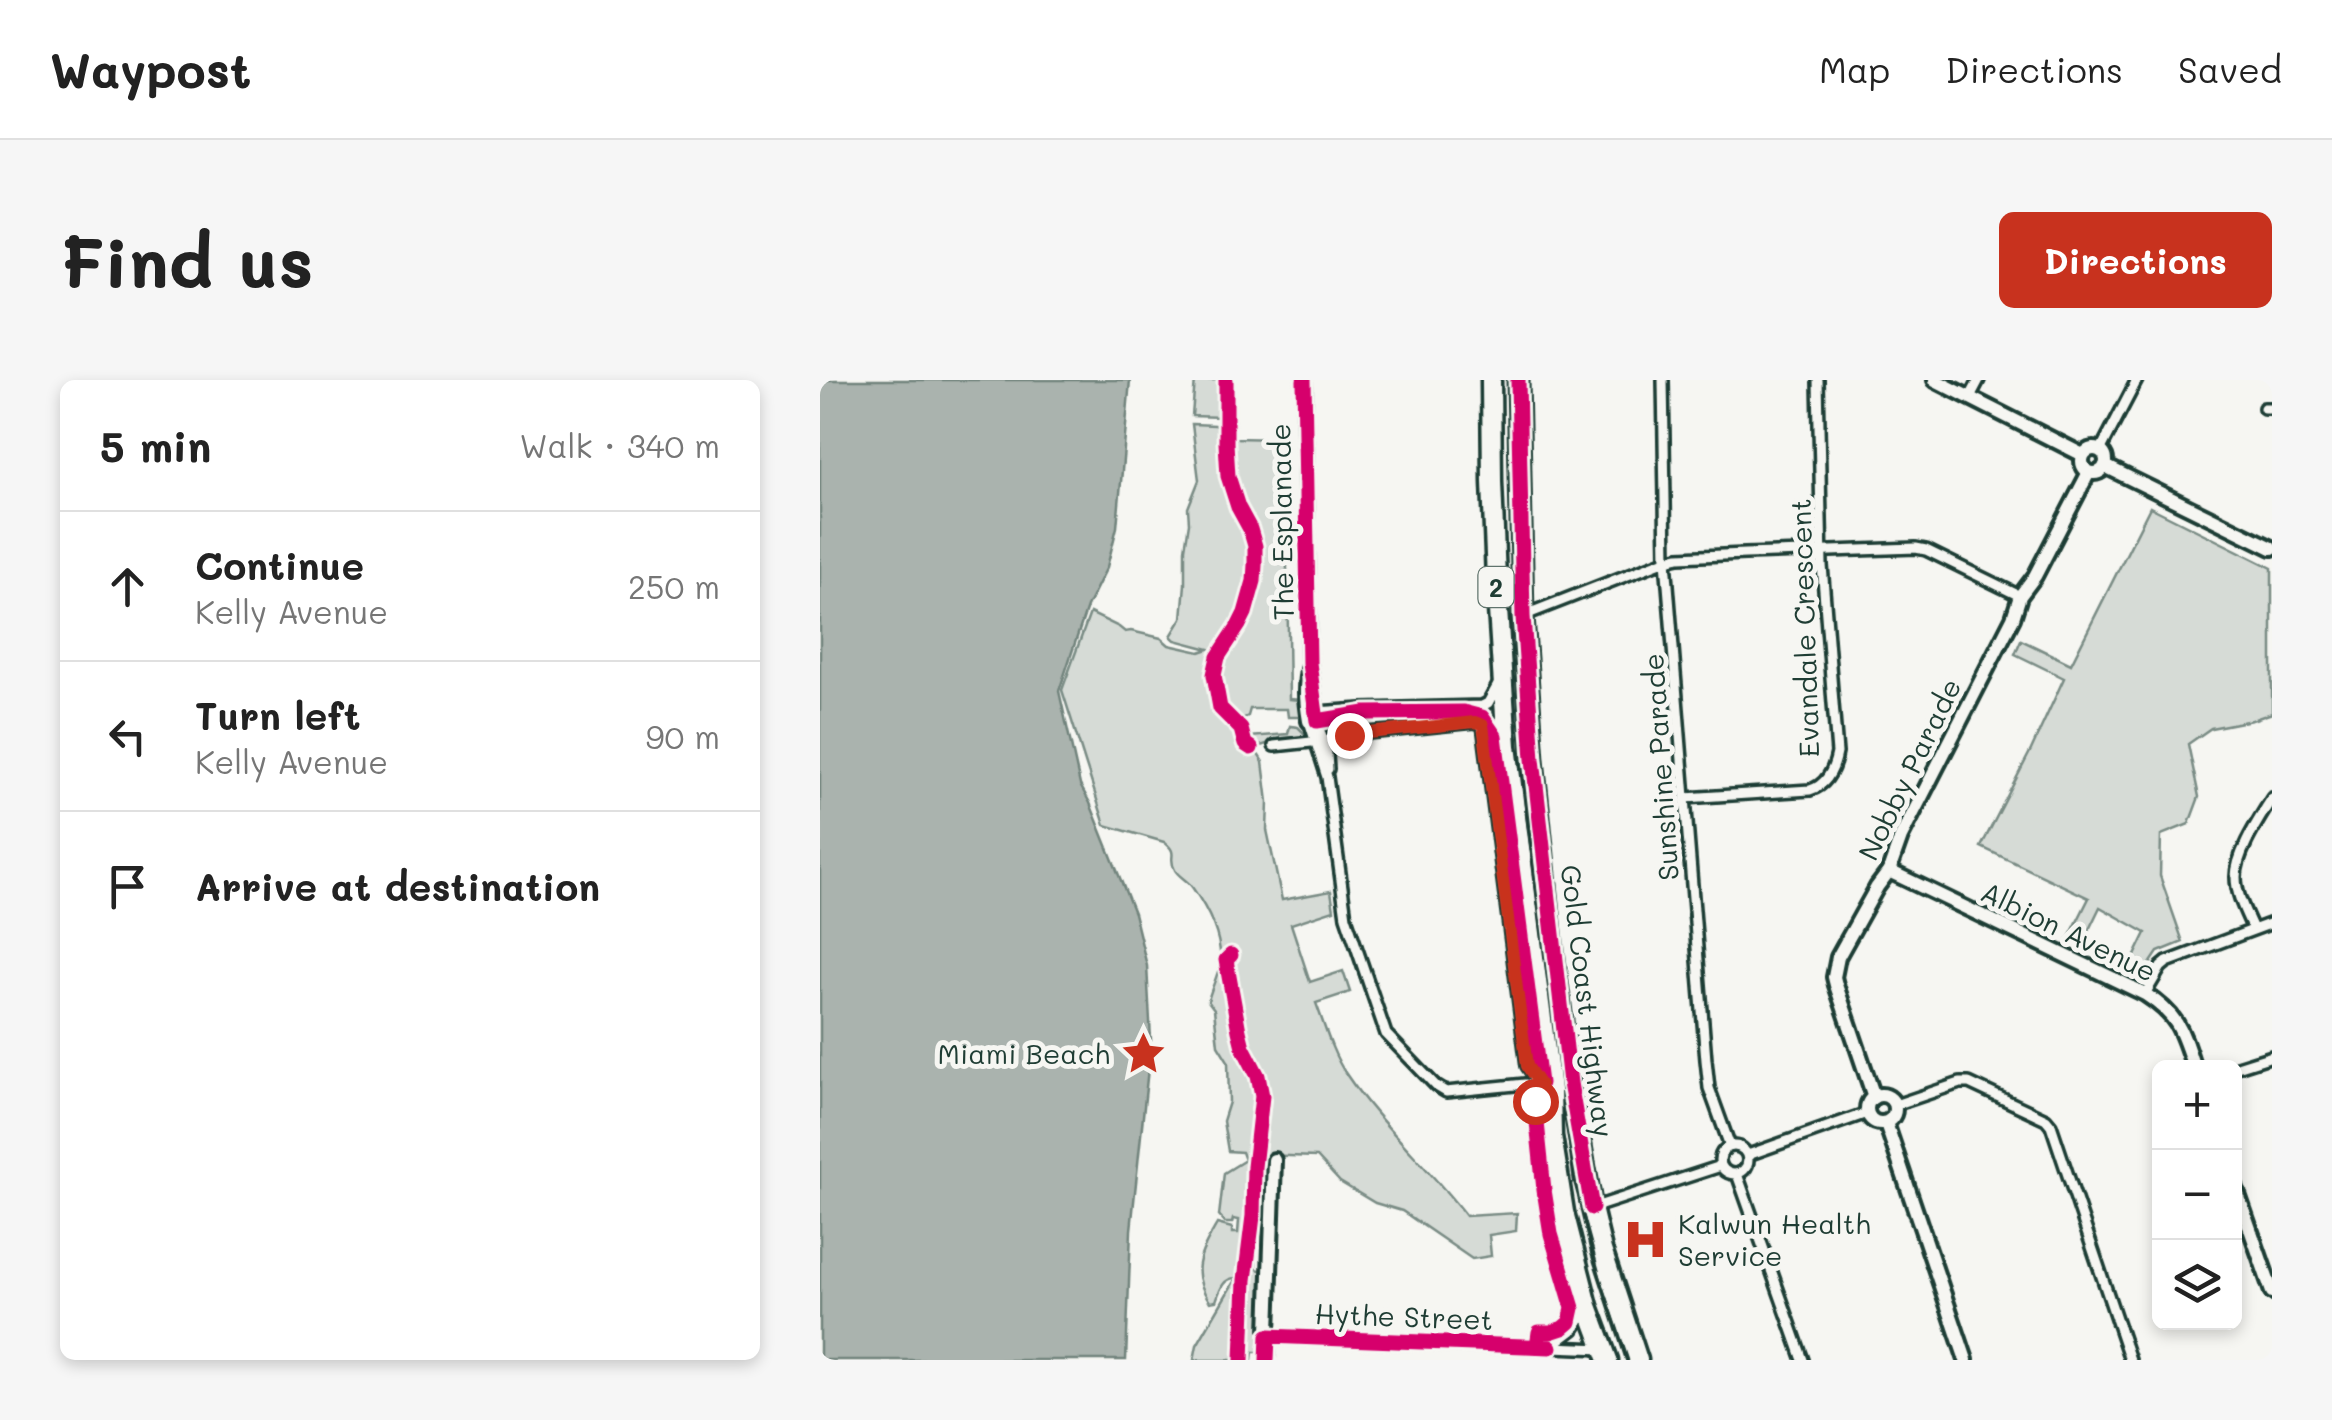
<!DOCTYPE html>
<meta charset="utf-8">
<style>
body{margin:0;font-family:Mali,sans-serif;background:#f6f6f6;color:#222}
.controls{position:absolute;right:30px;bottom:30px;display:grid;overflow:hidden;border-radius:15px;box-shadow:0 5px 15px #0003}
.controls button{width:90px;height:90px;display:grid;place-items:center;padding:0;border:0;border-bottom:2px solid #e0e0e0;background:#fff;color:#222;font:50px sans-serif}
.stop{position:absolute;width:30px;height:30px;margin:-22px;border:8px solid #c8321e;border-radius:50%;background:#fff}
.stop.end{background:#c8321e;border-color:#fff;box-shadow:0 2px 10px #0008}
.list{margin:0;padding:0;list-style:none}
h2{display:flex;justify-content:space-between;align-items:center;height:130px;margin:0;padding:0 40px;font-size:42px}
h2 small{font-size:32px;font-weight:400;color:#767676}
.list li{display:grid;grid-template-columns:65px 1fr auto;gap:30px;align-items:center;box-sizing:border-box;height:150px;padding:0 40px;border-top:2px solid #e0e0e0}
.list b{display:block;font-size:38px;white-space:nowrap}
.list p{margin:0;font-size:32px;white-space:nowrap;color:#767676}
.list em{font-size:32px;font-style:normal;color:#767676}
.icon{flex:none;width:55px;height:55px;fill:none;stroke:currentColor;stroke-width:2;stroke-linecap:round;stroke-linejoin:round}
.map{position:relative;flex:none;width:1452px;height:980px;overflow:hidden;border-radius:15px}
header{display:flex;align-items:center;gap:60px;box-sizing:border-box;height:140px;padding:0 50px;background:#fff;border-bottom:2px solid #e0e0e0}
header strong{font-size:48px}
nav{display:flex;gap:55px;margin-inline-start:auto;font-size:35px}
.intro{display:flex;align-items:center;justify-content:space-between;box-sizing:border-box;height:240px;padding:0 60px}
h1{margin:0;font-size:70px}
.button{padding:25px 45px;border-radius:15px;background:#c8321e;color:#fff;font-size:35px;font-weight:700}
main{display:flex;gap:60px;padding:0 60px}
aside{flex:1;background:#fff;border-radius:15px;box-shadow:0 5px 15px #0003}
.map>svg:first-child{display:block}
</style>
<header>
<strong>Waypost</strong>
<nav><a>Map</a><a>Directions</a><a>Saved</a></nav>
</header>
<div class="intro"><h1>Find us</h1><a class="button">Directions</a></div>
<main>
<aside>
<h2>5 min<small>Walk · 340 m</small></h2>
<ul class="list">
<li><svg class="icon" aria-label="ahead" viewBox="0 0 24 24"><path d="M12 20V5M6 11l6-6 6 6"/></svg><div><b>Continue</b><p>Kelly Avenue</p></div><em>250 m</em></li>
<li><svg class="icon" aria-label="left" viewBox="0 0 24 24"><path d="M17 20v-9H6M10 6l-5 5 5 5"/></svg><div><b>Turn left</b><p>Kelly Avenue</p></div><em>90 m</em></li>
<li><svg class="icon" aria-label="arrive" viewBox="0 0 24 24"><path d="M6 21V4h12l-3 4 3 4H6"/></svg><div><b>Arrive at destination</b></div></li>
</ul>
</aside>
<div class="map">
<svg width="1452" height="980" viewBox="0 0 1452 980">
<rect width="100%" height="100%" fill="#f6f6f2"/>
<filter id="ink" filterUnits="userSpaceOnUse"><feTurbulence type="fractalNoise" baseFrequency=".01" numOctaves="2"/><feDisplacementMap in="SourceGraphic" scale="20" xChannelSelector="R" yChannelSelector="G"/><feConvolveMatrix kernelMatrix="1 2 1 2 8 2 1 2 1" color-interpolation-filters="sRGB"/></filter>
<g filter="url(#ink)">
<!-- green -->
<g fill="#d6dbd6" stroke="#7a8c85" stroke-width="2.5">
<path d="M375,0H404L402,37L372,36Z"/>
<path d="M372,44L395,45L413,58L465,59L469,319L481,320V334L479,337H468L467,329H430L428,336L424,338L429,357L468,354L470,346L478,347L487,356L453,362L434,368L443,382L448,422L447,450L462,520L511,511L514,530L471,544L490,602L523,591L530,612L496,623C505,647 512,673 526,694C561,746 609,787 646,836L697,833L696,851L669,855L671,876L652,879L582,831L555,823L520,802L497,777L441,775L436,889L445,891L441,972H433L432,980H374L377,965L416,898C403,898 400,910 396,921L390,922C369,891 380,874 397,844L412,848V853H418L419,840L413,839L412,843H405L399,836L404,793L425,780L422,772L408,771L403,741L409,722L408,681L398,665L394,629L388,621C391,608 399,594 400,582C402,556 386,527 372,507C367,500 358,496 355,490C347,476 360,474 344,462L285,445L242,310L270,233L299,247L305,252L311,251L341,258L349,265L380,272L389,269L355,260L351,256L362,238L365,204V169L369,143L368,128L379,100Z"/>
<path d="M1330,127L1452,188V333L1432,340L1391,348L1368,364L1379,417L1369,444L1341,455L1340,496L1363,562L1338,572L1324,593L1310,586L1326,553L1280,527L1261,566L1248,560L1269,518L1161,467L1211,370L1244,298L1195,274L1201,260L1251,284Z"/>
</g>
<!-- water -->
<path fill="#aab3ae" stroke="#72847d" stroke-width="2.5" d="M0,0H310L297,147L287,187L267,227L239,311L260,405L270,423L314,533L327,586L331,660L311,850L306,980H0Z"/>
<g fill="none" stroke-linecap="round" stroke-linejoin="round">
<defs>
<g id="street">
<path d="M843,0L846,180L886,680L889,708L910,766"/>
<path d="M1150,17L1159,0"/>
<path d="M1444,28H1452"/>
<path d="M1280,71L1317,0"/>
<path d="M705,235L846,180L859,177L925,174L1096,168L1106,170L1200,216"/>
<path d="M496,332L542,329L662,326L668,323L679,303"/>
<path d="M489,341L507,397L526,537L566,654L616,706L626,712L705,704"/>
<path d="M497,341L507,374L508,389"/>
<path d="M454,366L510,360L529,355L655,342L663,345L707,686L728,716"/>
<path d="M865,418L990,410C1007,405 1014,389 1017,373L1002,185L998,0"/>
<path d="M1433,549C1426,533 1416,515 1416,497C1416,473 1440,438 1452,418"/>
<path d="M1325,614L1341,587L1347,582L1452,543"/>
<path d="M1414,688L1452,676"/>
<path d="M1075,725L1140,703H1149L1226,739L1231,745L1310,980"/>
<circle cx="914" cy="780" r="14"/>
<path d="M928,775L1047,733"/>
<path d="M917,794L983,980"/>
<path d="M772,828L901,786"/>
<path d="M448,956L784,969"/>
<path d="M730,967L754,949L766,930"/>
</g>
<g id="secondary">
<path d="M484,0L489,283L497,341H489C485,318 485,306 489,283"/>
<path d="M1115,0L1263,75"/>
<circle cx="1274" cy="81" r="12"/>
<path d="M1285,86L1452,168"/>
<path d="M1069,491L1325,614C1359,636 1362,651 1374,688"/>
<circle cx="1061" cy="729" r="14"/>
<path d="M1054,717L1016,605L1014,597L1018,577L1057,507L1069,491L1081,457L1193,238L1200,216L1215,196L1269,92"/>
<path d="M1066,743L1146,980"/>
<path d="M1414,803L1452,912"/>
<path d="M447,980L454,780"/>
</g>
<g id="highway">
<path d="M671,0L672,102L676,199L687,366L731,710L732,756L744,832L768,926L788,980"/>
<path d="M698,0L703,236L713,379L732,562L750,703L772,828L782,870L818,980"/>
</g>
</defs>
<!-- street casing -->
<use href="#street" stroke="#1f3d34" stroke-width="16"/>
<!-- secondary casing -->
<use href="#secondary" stroke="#1f3d34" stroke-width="20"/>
<!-- highway casing -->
<use href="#highway" stroke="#1f3d34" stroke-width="25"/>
<!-- street -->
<use href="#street" stroke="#f6f6f2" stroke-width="9"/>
<!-- secondary -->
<use href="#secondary" stroke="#f6f6f2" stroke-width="12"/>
<!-- highway -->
<use href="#highway" stroke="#f6f6f2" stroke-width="18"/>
<!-- tram -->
<path stroke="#1f3d34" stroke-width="2.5" d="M691,0L692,96L705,424L754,801L781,900L808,980"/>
<defs>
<g id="cycleway">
<path d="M406,0V63L408,96L418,127L430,149L435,166V185L434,201L425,233L419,245L398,277L394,295L400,328L421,349L425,364L431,368"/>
<path d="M484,0L489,283L497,341L545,333L643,332L662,337L675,356L720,703L715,723L724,810L731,854L753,928L750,942L743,948L731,952H719L717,966"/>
<path d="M698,0L703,236L713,379L750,703L772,828"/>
<path d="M411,575L406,580L419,651L423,667L438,696L442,716L434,787L433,836L425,900L422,980"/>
<path d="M447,980L448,956L730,967"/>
</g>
</defs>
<!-- cycleway casing -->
<use href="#cycleway" stroke="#f6f6f2" stroke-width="21"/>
<!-- cycleway -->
<use href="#cycleway" stroke="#d6006c" stroke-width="15"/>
</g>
</g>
<g fill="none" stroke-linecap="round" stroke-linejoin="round" filter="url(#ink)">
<!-- route -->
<path stroke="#c8321e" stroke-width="12" d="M529,355L655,342L663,345L707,686L720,705L715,721"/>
</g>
<!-- icons -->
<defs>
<symbol id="sight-bare" viewBox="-9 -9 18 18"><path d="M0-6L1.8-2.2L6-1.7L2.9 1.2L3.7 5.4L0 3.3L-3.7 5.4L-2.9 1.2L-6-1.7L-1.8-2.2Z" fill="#c8321e" stroke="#f6f6f2" stroke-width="2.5" paint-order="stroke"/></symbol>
<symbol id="hospital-bare" viewBox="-9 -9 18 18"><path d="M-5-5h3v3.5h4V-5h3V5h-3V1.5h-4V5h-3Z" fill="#c8321e" stroke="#f6f6f2" stroke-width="2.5" paint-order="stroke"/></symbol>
</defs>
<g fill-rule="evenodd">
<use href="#sight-bare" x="292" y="642" width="63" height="63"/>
<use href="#hospital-bare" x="794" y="828" width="63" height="63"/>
</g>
<g text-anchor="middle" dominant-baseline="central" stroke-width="10" stroke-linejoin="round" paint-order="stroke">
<!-- shield labels -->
<rect fill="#f6f6f2" stroke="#60746d" stroke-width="2.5" x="658.5" y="187" width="35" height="40" rx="8"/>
<g font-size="25" font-weight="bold" fill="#1f3d34">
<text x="676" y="207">2</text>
</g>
<!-- street labels -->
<g font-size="28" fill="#1f3d34" stroke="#f6f6f2">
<text transform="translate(461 142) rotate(-91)">The Esplanade</text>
<text transform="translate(984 248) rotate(-92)">Evandale Crescent</text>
<text transform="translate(840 387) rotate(-94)">Sunshine Parade</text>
<text transform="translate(1089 389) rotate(-64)">Nobby Parade</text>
<text transform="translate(1249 551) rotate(26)">Albion Avenue</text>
<text transform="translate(768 621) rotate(83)">Gold Coast Highway</text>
<text transform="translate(584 936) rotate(2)">Hythe Street</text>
</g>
<!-- poi labels -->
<g font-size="28" fill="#1f3d34" stroke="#f6f6f2" text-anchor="end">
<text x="290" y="673">Miami Beach</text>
<text x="858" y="843" text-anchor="start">Kalwun Health<tspan x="858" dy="32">Service</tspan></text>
</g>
</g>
</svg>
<div class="controls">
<button>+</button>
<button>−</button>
<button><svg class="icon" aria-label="layers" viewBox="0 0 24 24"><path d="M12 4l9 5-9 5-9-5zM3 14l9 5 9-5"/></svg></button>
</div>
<div class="stop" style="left:715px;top:721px"></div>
<div class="stop end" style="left:529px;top:355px"></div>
</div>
</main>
